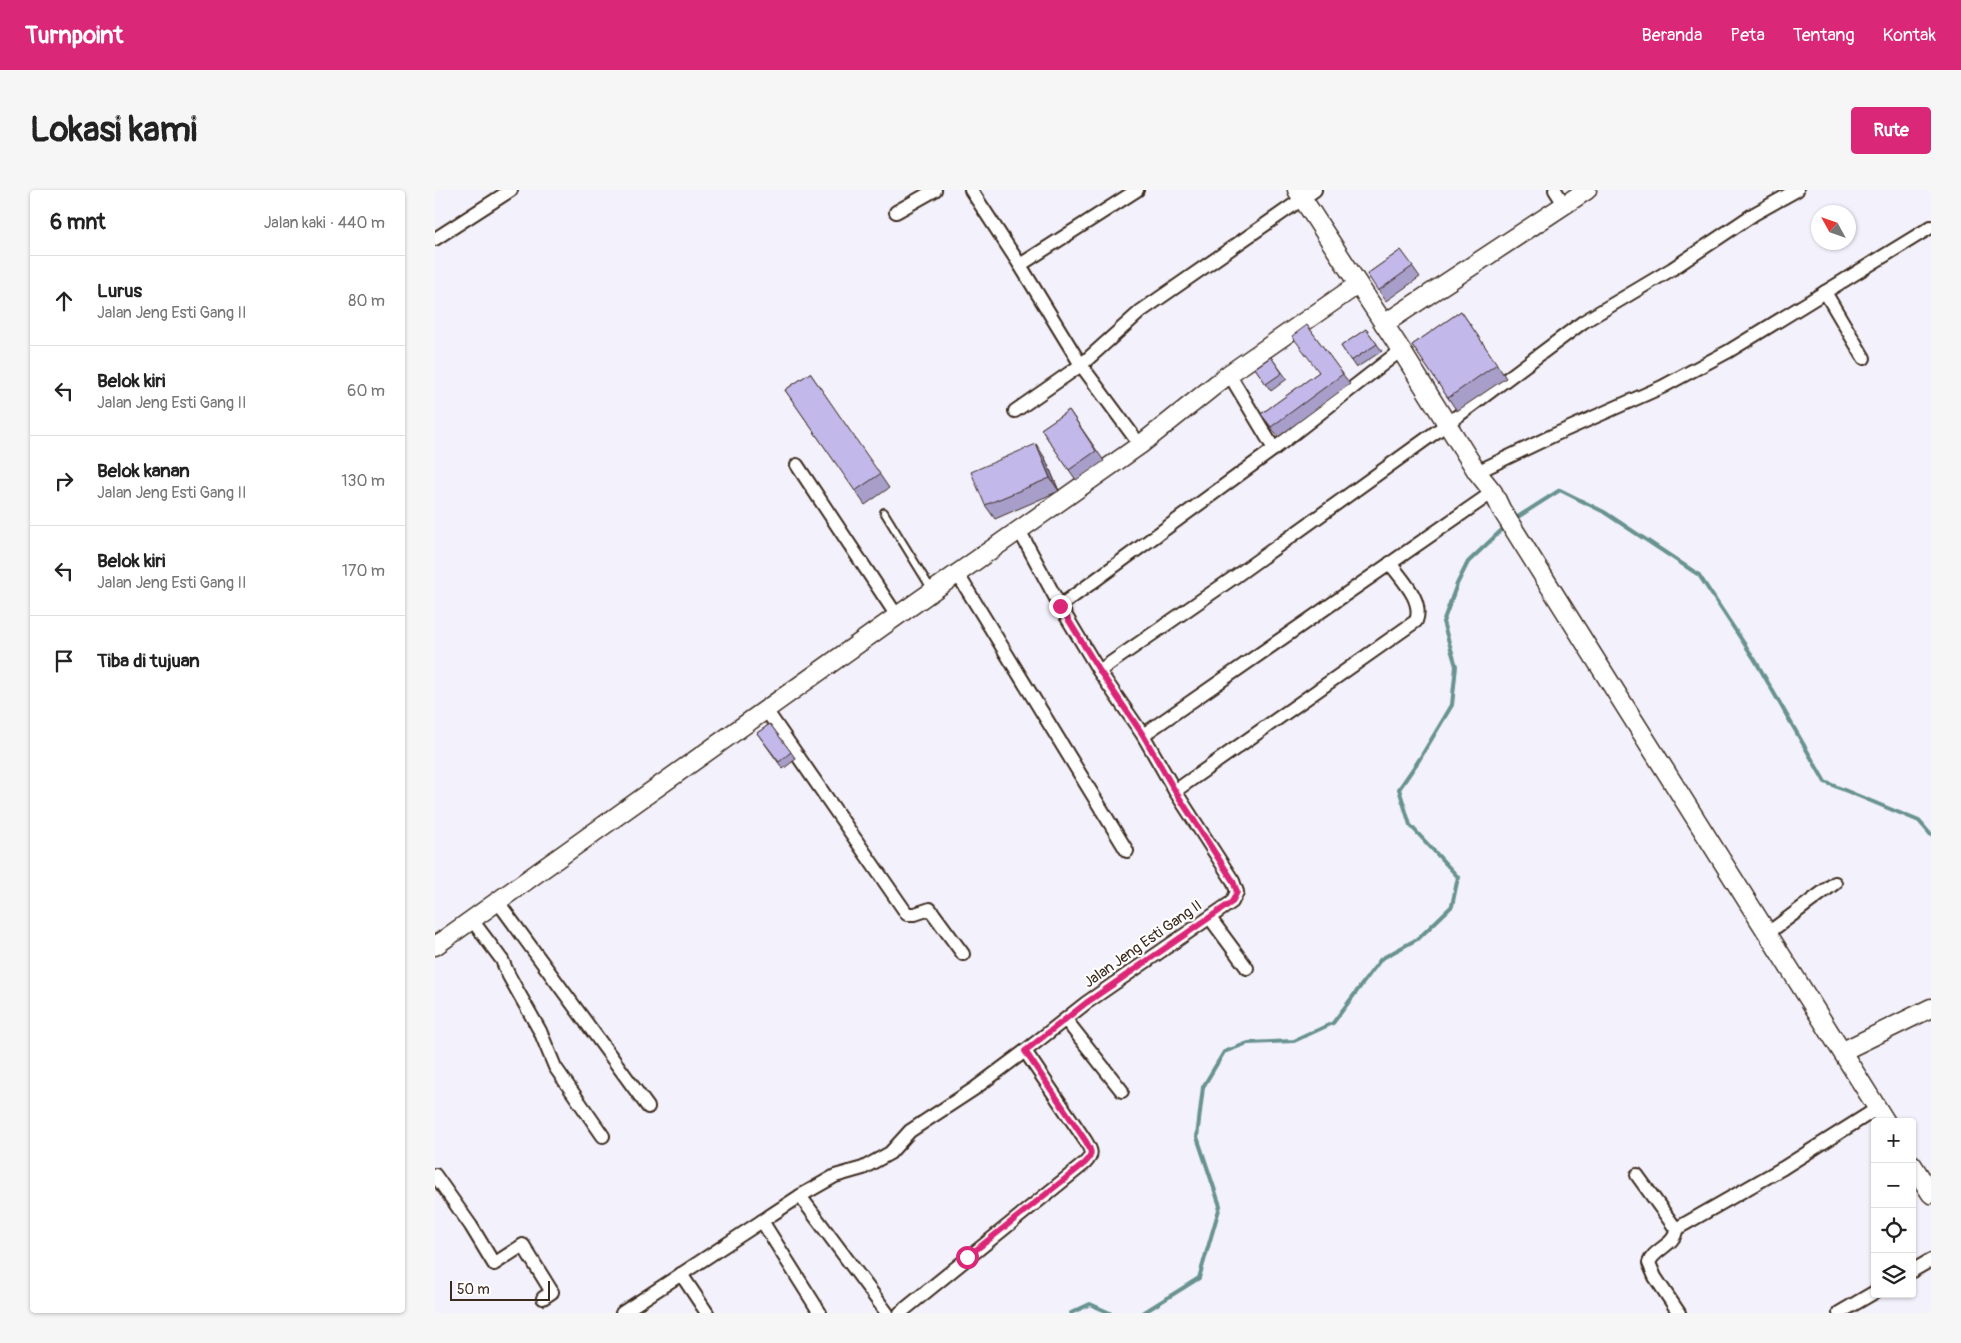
<!DOCTYPE html>
<html lang="id">
<meta charset="utf-8">
<style>
body{margin:0;font-family:Pangolin,sans-serif;background:#f6f6f6;color:#222}
.controls{position:absolute;right:15px;bottom:15px;display:grid;overflow:hidden;border-radius:5px;box-shadow:0 1px 4px #0004}
.controls button{width:45px;height:45px;display:grid;place-items:center;padding:0;border:0;border-bottom:1px solid #e0e0e0;background:#fff;color:#222;font:25px sans-serif}
.compass{position:absolute;left:1376px;top:15px;width:45px;height:45px;border-radius:50%;background:#fff;box-shadow:0 1px 4px #0004;rotate:310deg}
.scale{position:absolute;left:15px;bottom:12px;width:100px;box-sizing:border-box;padding-left:5px;border:2px solid #3b2a1e;border-top:0;font-size:14px;line-height:18px;white-space:nowrap;color:#3b2a1e;-webkit-text-stroke:4px #fff;paint-order:stroke}
.stop{position:absolute;width:15px;height:15px;margin:-11px;border:4px solid #db2777;border-radius:50%;background:#fff}
.stop.end{background:#db2777;border-color:#fff;box-shadow:0 1px 5px #0008}
.list{margin:0;padding:0;list-style:none}
h2{display:flex;justify-content:space-between;align-items:center;height:65px;margin:0;padding:0 20px;font-size:21px}
h2 small{font-size:16px;font-weight:400;color:#767676}
.list li{display:grid;grid-template-columns:32px 1fr auto;gap:15px;align-items:center;box-sizing:border-box;height:90px;padding:0 20px;border-top:1px solid #e0e0e0}
.list b{display:block;font-size:19px;white-space:nowrap}
.list p{margin:0;font-size:16px;white-space:nowrap;color:#767676}
.list em{font-size:16px;font-style:normal;color:#767676}
.icon{flex:none;width:28px;height:28px;fill:none;stroke:currentColor;stroke-width:2;stroke-linecap:round;stroke-linejoin:round}
.map{position:relative;flex:none;width:1496px;height:1123px;overflow:hidden;border-radius:5px}
header{display:flex;align-items:center;gap:30px;box-sizing:border-box;height:70px;padding:0 25px;background:#db2777;color:#fff}
header strong{font-size:24px}
nav{display:flex;gap:28px;margin-inline-start:auto;font-size:18px}
.intro{display:flex;align-items:center;justify-content:space-between;box-sizing:border-box;height:120px;padding:0 30px}
h1{margin:0;font-size:35px}
.button{padding:12px 22px;border-radius:5px;background:#db2777;color:#fff;font-size:18px;font-weight:700}
main{display:flex;gap:30px;padding:0 30px}
aside{flex:1;background:#fff;border-radius:5px;box-shadow:0 1px 4px #0004}
.map>svg:first-child{display:block}
</style>
<header>
<strong>Turnpoint</strong>
<nav><a>Beranda</a><a>Peta</a><a>Tentang</a><a>Kontak</a></nav>
</header>
<div class="intro"><h1>Lokasi kami</h1><a class="button">Rute</a></div>
<main>
<aside>
<h2>6 mnt<small>Jalan kaki · 440 m</small></h2>
<ul class="list">
<li><svg class="icon" aria-label="ahead" viewBox="0 0 24 24"><path d="M12 20V5M6 11l6-6 6 6"/></svg><div><b>Lurus</b><p>Jalan Jeng Esti Gang II</p></div><em>80 m</em></li>
<li><svg class="icon" aria-label="left" viewBox="0 0 24 24"><path d="M17 20v-9H6M10 6l-5 5 5 5"/></svg><div><b>Belok kiri</b><p>Jalan Jeng Esti Gang II</p></div><em>60 m</em></li>
<li><svg class="icon" aria-label="right" viewBox="0 0 24 24"><path d="M7 20v-9h11M14 6l5 5-5 5"/></svg><div><b>Belok kanan</b><p>Jalan Jeng Esti Gang II</p></div><em>130 m</em></li>
<li><svg class="icon" aria-label="left" viewBox="0 0 24 24"><path d="M17 20v-9H6M10 6l-5 5 5 5"/></svg><div><b>Belok kiri</b><p>Jalan Jeng Esti Gang II</p></div><em>170 m</em></li>
<li><svg class="icon" aria-label="arrive" viewBox="0 0 24 24"><path d="M6 21V4h12l-3 4 3 4H6"/></svg><div><b>Tiba di tujuan</b></div></li>
</ul>
</aside>
<div class="map">
<svg width="1496" height="1123" viewBox="0 0 1496 1123">
<rect width="100%" height="100%" fill="#f3f1fb"/>
<filter id="ink" filterUnits="userSpaceOnUse"><feTurbulence type="fractalNoise" baseFrequency=".02" numOctaves="2"/><feDisplacementMap in="SourceGraphic" scale="10" xChannelSelector="R" yChannelSelector="G"/><feConvolveMatrix kernelMatrix="1 2 1 2 8 2 1 2 1" color-interpolation-filters="sRGB"/></filter>
<g filter="url(#ink)">
<g fill="none" stroke-linecap="round" stroke-linejoin="round">
<!-- stream -->
<g stroke="#679291" stroke-width="4">
<path d="M1078,330L1125,300L1169,322L1264,385L1320,470L1390,592L1484,631L1496,645"/>
<path d="M636,1123L655,1114L675,1123"/>
<path d="M708,1123L764,1088L785,1016L762,947L768,897L789,862L813,853L859,851L898,833L946,769L984,748L1017,716L1023,687L975,635L964,599L984,570L1017,515L1021,476L1008,432L1022,394L1033,372L1071,336"/>
</g>
<defs>
<path id="lane" d="M449,322L497,400"/>
<g id="street">
<path d="M536,0L585,75L646,175L705,255"/>
<path d="M1120,0L1129,14"/>
<path d="M461,22L500,0"/>
<path d="M0,49L76,0"/>
<path d="M585,75L702,0"/>
<path d="M1390,102L1429,168"/>
<path d="M794,184L839,259"/>
<path d="M580,221L646,175L706,121L880,0"/>
<path d="M362,275L462,426"/>
<path d="M1042,282L1119,245L1227,197L1294,161L1496,37"/>
<path d="M522,383L692,661"/>
<path d="M625,416L839,259L966,160"/>
<path d="M664,481L801,386L1012,234L1148,132L1237,79L1319,24L1362,0"/>
<path d="M331,520L472,724H480L495,719L528,764"/>
<path d="M708,545L1058,302"/>
<path d="M740,601L981,431C989,410 966,389 955,373"/>
<path d="M63,712L213,917"/>
<path d="M775,728L812,778"/>
<path d="M37,730L67,770L74,786L105,841L120,877L168,946"/>
<path d="M1333,743L1400,693"/>
<path d="M631,830L687,901"/>
<path d="M0,985L36,1036L59,1074L88,1055L117,1102L108,1108"/>
<path d="M1202,985L1241,1039C1241,1055 1218,1059 1214,1073L1220,1087L1244,1123"/>
<path d="M365,1006L400,986L428,978L455,963L475,941L539,899L590,861"/>
<path d="M327,1031L385,1123"/>
<path d="M1241,1039L1348,978L1443,918"/>
<path d="M1477,1081L1496,1070"/>
<path d="M246,1084L272,1123"/>
<path d="M187,1123L365,1006L452,1123"/>
<path d="M465,1123L650,973C659,964 656,960 650,950L590,861L651,813L797,712L802,702L798,691L740,601L708,545L664,481L625,416L584,340"/>
<path d="M1404,1123L1440,1102"/>
</g>
<g id="secondary">
<path d="M862,0L966,160L1042,282L1058,302L1066,319L1451,932"/>
<path d="M949,134L1152,0"/>
<path d="M0,756L462,426L705,255L794,184L922,95"/>
<path d="M1408,861L1496,818"/>
<path d="M1477,974L1496,1004"/>
</g>
</defs>
<!-- lane casing -->
<use href="#lane" stroke="#3b2a1e" stroke-width="10"/>
<!-- street casing -->
<use href="#street" stroke="#3b2a1e" stroke-width="16"/>
<!-- secondary casing -->
<use href="#secondary" stroke="#3b2a1e" stroke-width="21"/>
<!-- lane -->
<use href="#lane" stroke="#fff" stroke-width="6"/>
<!-- street -->
<use href="#street" stroke="#fff" stroke-width="12"/>
<!-- secondary -->
<use href="#secondary" stroke="#fff" stroke-width="18"/>
</g>
<!-- wall -->
<g fill="#a79ec9" stroke="#3b2a1e">
<path d="M966,60L985,87L951,111L932,84Z"/>
<path d="M1026,121L1071,188L1022,221L977,155Z"/>
<path d="M872,135L915,194L843,247L826,224L884,182Z"/>
<path d="M931,139L947,161L921,178L906,156Z"/>
<path d="M836,167L852,189L836,201L820,178Z"/>
<path d="M375,183L454,298L430,315L350,200Z"/>
<path d="M634,220L669,271L641,290L606,239Z"/>
<path d="M610,268L624,301L560,329L550,315Z"/>
<path d="M335,534L361,569L348,579L322,543Z"/>
</g>
<!-- shaded-wall -->
<path fill="#8881a4" stroke="#3b2a1e" d="M601,254L610,268L624,301L615,288Z"/>
<!-- building -->
<g fill="#c2b8ea" stroke="#3b2a1e">
<path d="M966,60L978,76L943,101L932,84Z"/>
<path d="M1026,121L1062,174L1013,208L977,155Z"/>
<path d="M872,135L908,184L836,237L826,224L884,182L857,146Z"/>
<path d="M931,139L942,154L916,171L906,156Z"/>
<path d="M836,167L847,183L831,194L820,178Z"/>
<path d="M375,183L445,284L420,301L350,200Z"/>
<path d="M634,220L661,261L634,280L606,239Z"/>
<path d="M601,254L615,288L550,315L536,282Z"/>
<path d="M335,534L356,562L344,572L322,543Z"/>
</g>
</g>
<g fill="none" stroke-linecap="round" stroke-linejoin="round" filter="url(#ink)">
<!-- route -->
<path stroke="#db2777" stroke-width="6" d="M532,1067L650,973C659,964 656,960 650,950L590,861L651,813L797,712L802,702L798,691L740,601L708,545L664,480L625,416"/>
</g>
<g text-anchor="middle" dominant-baseline="central" stroke-width="4.5" stroke-linejoin="round" paint-order="stroke">
<!-- street labels -->
<g font-size="15" fill="#3b2a1e" stroke="#fff">
<text transform="translate(708 754) rotate(-35)">Jalan Jeng Esti Gang II</text>
</g>
</g>
</svg>
<div class="controls">
<button>+</button>
<button>−</button>
<button><svg class="icon" aria-label="locate" viewBox="0 0 24 24"><circle cx="12" cy="12" r="6"/><path d="M12 2v4M12 18v4M2 12h4M18 12h4"/></svg></button>
<button><svg class="icon" aria-label="layers" viewBox="0 0 24 24"><path d="M12 4l9 5-9 5-9-5zM3 14l9 5 9-5"/></svg></button>
</div>
<svg class="compass" viewBox="-18 -18 36 36"><path d="M0-13l5 13h-10z" fill="#e53935"/><path d="M0 13l5-13h-10z" fill="#767676"/></svg>
<div class="scale">50 m</div>
<div class="stop" style="left:532px;top:1067px"></div>
<div class="stop end" style="left:625px;top:416px"></div>
</div>
</main>
